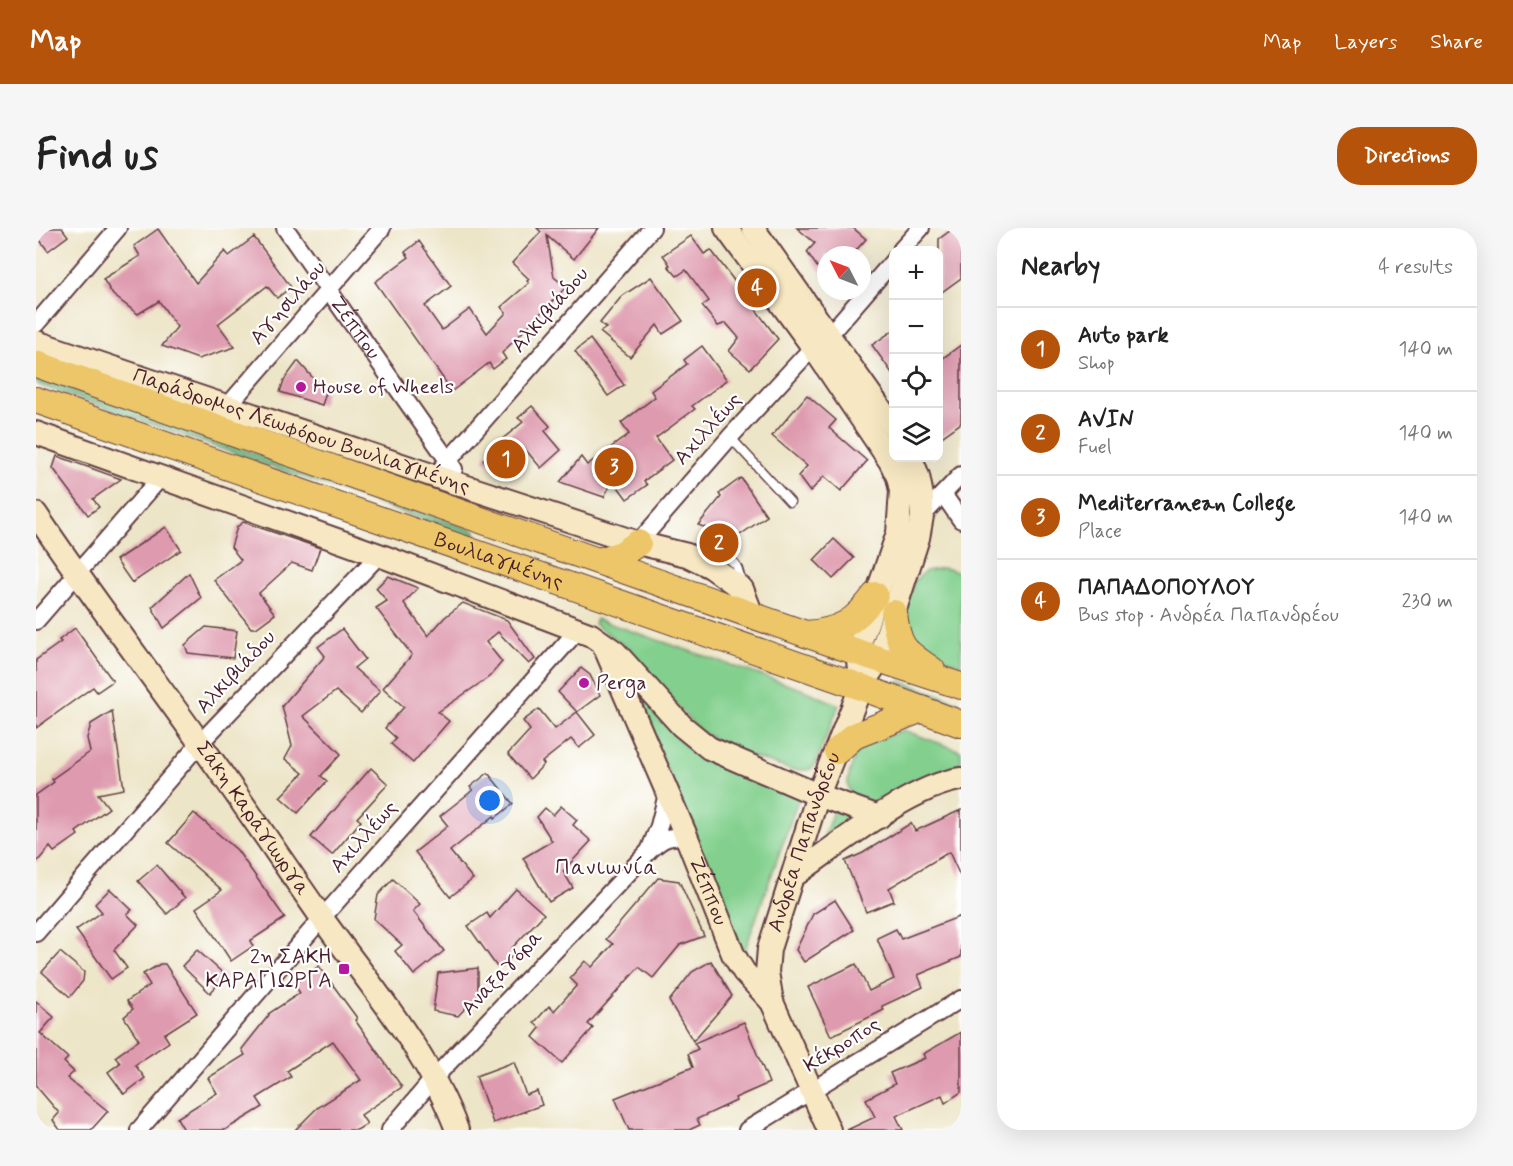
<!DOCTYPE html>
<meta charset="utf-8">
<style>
body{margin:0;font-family:Mynerve,sans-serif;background:#f6f6f6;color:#222}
.controls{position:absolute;right:18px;top:18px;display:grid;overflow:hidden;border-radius:12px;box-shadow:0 6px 24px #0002}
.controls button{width:54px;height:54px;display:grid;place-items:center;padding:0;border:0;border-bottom:2px solid #e0e0e0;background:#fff;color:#222;font:30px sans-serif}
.compass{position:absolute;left:781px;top:18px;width:54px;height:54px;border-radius:50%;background:#fff;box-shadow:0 6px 24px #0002;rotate:312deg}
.you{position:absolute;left:454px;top:573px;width:21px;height:21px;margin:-15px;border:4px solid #fff;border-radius:50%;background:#1a73e8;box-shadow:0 0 0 9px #1a73e833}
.badge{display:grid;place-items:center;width:39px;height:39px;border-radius:50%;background:#b45309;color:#fff;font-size:20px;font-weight:700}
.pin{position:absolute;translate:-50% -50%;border:3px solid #fff;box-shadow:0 2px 6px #0006}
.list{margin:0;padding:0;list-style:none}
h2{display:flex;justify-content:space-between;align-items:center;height:78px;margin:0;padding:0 24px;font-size:26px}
h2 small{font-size:20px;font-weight:400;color:#767676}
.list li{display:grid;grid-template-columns:39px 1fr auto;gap:18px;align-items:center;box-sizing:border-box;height:84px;padding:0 24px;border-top:2px solid #e0e0e0}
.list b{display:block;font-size:22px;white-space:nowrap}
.list p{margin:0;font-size:20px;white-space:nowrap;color:#767676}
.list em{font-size:20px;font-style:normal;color:#767676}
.icon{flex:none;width:33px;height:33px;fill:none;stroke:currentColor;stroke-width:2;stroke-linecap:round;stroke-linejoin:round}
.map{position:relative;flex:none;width:925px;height:902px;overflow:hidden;border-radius:24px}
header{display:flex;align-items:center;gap:36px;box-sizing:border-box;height:84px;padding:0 30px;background:#b45309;color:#fff}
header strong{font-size:28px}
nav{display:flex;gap:33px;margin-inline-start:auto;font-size:21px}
.intro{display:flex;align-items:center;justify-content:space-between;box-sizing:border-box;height:144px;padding:0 36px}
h1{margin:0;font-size:42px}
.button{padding:15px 27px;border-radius:24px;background:#b45309;color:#fff;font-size:21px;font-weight:700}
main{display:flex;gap:36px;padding:0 36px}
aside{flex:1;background:#fff;border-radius:24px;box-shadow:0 6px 24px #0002}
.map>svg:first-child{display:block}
</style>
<header>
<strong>Map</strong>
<nav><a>Map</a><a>Layers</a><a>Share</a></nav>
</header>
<div class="intro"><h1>Find us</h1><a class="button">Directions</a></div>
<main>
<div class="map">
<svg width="925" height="902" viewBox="0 0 925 902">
<rect width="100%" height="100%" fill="#fff"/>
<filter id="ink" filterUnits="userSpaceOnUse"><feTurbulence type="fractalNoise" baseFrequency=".0167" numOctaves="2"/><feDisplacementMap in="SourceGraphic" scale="12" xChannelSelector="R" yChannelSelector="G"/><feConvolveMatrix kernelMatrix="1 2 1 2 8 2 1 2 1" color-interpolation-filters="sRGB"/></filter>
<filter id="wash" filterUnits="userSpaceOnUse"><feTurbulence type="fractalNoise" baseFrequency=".008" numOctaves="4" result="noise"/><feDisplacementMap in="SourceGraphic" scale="24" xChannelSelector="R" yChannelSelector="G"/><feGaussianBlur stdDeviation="1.35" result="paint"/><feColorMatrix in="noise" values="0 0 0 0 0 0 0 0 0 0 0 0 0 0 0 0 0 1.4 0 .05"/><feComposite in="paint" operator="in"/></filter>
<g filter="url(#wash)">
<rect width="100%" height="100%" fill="#ede5c8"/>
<!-- green -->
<g fill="#83d08e" stroke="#66785c" stroke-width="1.5">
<path d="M907,340L925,344V437L876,417L866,389L879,352L890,343Z"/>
<path d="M560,391L765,461L803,477L778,539L772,542H755L696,522L664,503L621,455L596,423L558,396Z"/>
<path d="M603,461L651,518L684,536L765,564L711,716L708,727L617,507Z"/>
<path d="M867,502L925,523V540L904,544L837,574C799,573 813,542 823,519Z"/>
<path d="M798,580L827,590L786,615Z"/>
</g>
<!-- forest -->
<g fill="#6ab279" stroke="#5a6852" stroke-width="1.5">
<path d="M0,148L440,303L438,310L0,156Z"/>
<path d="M863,452L925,475V481L861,458Z"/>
</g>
<g id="blocks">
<!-- building -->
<g fill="#de9aae">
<path d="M0,0H26L32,8L12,23L0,7Z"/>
<path d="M501,0H563L538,31L511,8L518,49L530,59L466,125L470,131L457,141L453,135L416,163L339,54L373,29L369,24L383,13L415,58L389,78L406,102L434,81L451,105L470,85L465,79L493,55L491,53L493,51L476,35L505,4Z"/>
<path d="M761,0H817L830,11L816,27H790V52L771,24L779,15Z"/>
<path d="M918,0H925V50L903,66V11Z"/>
<path d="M122,1L160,55L189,23L193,28L218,9L255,59L241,70L231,58L182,96L199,119L162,131L126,118L141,99L123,73L102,86L77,67L67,51L104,28L98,18Z"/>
<path d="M655,8L668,26L675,22L742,111L714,141L693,123L703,110L690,95L682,98L666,78L673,73L650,42L641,48L632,38L634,37L627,27Z"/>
<path d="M615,49L647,93L627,106L621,97L594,129L564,104L570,100L564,95L586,68Z"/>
<path d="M858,102V148L836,117Z"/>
<path d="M554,111L588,157L572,168L539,123Z"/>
<path d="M925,117V195L903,211V133Z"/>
<path d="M666,118L691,152L656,178L659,181L620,210L636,232L608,253L611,257L591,271L577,252L568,269L524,254L545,229L551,237L593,206L585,195L619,169L615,163L651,136L648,132Z"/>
<path d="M262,133L290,165L286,177L244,164L248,152Z"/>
<path d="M771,167L800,192L793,200L831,233L805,263L788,248L774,264L762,248L771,238L736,208Z"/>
<path d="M496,178L514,198L509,203L525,222L505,240L489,221L486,244L447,232L464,213L487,194L482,190Z"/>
<path d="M21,228L85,251L57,271L63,279L52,287L17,240Z"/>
<path d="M705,250L731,288L701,309L695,307L689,322L672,319L679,303L662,297L685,269L683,266Z"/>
<path d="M207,294L284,320L276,342L256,335L223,365L239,386L220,400H215L178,352L205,332L195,319L201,299Z"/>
<path d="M130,299L145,322L96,355L80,332Z"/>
<path d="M798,311L818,330L797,351L778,332Z"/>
<path d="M153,345L165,370L128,400L116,379Z"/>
<path d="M352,348L382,360L368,375L392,408L409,389L427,375L471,392L499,431L493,436L462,404L450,414L466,434L453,449L402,484L413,493L377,535L355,516L360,510L349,500L368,479L347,460L376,427L340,380L351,373L340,360Z"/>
<path d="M170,399L201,403L197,430L152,425L149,417Z"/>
<path d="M39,400L77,453L61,464L57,459L0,500V432L25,414L23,412Z"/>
<path d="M306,401L329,431L318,440L344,463L325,485L300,463L267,488L305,526L285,548L291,553L262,585L244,569L267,545L249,531L256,518L246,478L289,428L282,419Z"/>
<path d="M545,440L554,447L564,467L541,484L522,464Z"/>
<path d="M503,481L519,501L541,484L559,507L543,520L535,511L506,534L508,536L494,551L472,526L494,502L487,493Z"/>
<path d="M76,483L88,561L62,566L73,580L40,604L42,607L18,624L14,619L0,635V567L18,554L16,551L54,524L51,510L55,496Z"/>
<path d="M335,540L352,556L321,590L325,593L296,627L275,609Z"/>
<path d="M452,545L477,576L459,590L458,588L414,623L437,651L414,669L379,624L412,598L404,588L437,562L434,559Z"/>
<path d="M525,578L541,592L537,597L555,613L527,643L537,660L513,674L487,630L516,613L501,589L509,580L517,587Z"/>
<path d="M925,582V650L913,624L853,660L858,673L830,684L809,633L827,625L875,595L879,603Z"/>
<path d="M158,585L201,622L249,690L214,713L217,718L195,733L160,680L186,662L132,615Z"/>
<path d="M121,637L149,670L131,686L102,653Z"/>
<path d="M622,650L643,653L668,708L644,717L617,750L603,739L552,796L557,800L526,835L497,809L504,800L498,795L513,778L518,783L541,757L534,750L549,733L556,739L577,716L570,711Z"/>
<path d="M357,651L384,676L377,683L408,723L378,747L359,723L366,717L338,691L342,667Z"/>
<path d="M74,661L96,682L91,686L102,697L78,722L91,740L75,751L40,702L66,684L59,676Z"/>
<path d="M480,661L508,686L476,720L479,724L467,739H461L432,698L451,685L454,690Z"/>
<path d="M799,672L818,702L768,734L760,722L777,686Z"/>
<path d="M925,688V729L882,747L887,759L846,778L848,782L795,808L772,759L820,736L833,763L858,751L841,710L860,701L865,711Z"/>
<path d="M161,722L190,748L174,765L146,738Z"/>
<path d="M24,724L48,744L47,753L34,769L6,744Z"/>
<path d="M675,733L696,768L657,813L633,773L656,744Z"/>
<path d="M124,736H129L161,785L128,806L133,814L99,837L109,850L88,866L72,844L84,835L79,829L103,812L88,789L97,781L91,773L114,757L107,746Z"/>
<path d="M283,738L321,790L319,792L366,859L325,887L331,896L321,902H259L281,880L325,852L297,813L251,843L255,849L221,870L227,879L189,902H148L141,890L181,865L172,850L209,827L206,821L233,787L232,786L264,765L258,756Z"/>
<path d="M442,740V767L422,788L397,783L402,745Z"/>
<path d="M0,773L18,789L4,805L32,830L28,834L38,844L31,850L72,883L55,902H24L17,892L23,885L0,858Z"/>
<path d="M708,794L733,855L699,870L700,873L661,891L664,897L653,902H593L579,870L657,839L652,826L662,821L658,815Z"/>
<path d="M925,804V864L909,875L906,867L860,888L867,902H811L839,889L830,871L859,856L854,845L889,830L887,826Z"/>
<path d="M478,834L490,867L501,863L506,877L457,895L440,848Z"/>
</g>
</g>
</g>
<g filter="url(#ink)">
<use href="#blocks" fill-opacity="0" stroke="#623d43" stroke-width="1.5"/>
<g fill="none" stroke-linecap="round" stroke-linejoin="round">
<defs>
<g id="lane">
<path d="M694,209L754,274"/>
<path d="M660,326C672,324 690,326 699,336C703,340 704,349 705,355"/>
</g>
<g id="street">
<path id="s1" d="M249,0L418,241"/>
<path d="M865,22L885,0"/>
<path d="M0,96L82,0"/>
<path d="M793,107L858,32"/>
<path d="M190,180L346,0"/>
<path d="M399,248L616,0"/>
<path d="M907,266L925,292"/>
<path d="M886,288L925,247"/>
<path d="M602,315L694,209L777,119"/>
<path d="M0,393L125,249"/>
<path d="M614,621L623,598L631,566"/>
<path d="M0,705L164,515L343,327"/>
<path d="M103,902L286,690L542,402"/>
<path d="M354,902L398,850L614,622C626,611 634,606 651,610"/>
<path d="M711,902L925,771"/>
</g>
<g id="secondary">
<path d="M690,0L777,119L854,233L862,249L865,263L862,305L821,424L823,441"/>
<path d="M717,0L858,200"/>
<path id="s2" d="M0,114L431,259L602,315L651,327L675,339L706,361L716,387"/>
<path d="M0,205L343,327L555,407L579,424L646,498L673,520L782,567L843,589"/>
<path id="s3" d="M0,286C52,364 109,438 163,514C206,573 246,633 288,693C336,760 392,824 421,902"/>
<path id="s4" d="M569,420L651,610L697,726L708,744L736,774L793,902"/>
<path d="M756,649C799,619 875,557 925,551"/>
<path id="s5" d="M736,774L731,744L733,721L782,567L825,459L843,431L882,310L886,288V268L882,248L875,230"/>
</g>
<g id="primary">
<path d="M0,136L821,424L925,458"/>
<path id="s6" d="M0,172L825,459L925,496"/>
<path d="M563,333L586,326L602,315"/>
<path d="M858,385C862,420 868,423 896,442"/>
<path d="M770,406C805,403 819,394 839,367"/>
<path d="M801,523L818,508L886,481"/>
</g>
</defs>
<!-- lane casing -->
<use href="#lane" stroke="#623d43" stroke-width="11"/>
<!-- street casing -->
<use href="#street" stroke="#623d43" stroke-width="20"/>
<!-- secondary casing -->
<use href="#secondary" stroke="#623d43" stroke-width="26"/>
<!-- primary casing -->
<use href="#primary" stroke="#623d43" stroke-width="28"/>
<!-- lane -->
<use href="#lane" stroke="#fff" stroke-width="8"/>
<!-- street -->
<use href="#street" stroke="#fff" stroke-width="16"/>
<!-- secondary -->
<use href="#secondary" stroke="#f7e8c3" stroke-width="22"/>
<!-- primary -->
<use href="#primary" stroke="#ecc669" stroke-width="26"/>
</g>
</g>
<!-- markers -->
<g fill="#b5179e" stroke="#fff" stroke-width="2">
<circle cx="265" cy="159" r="6"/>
<circle cx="548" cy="455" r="6"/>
<rect x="302" y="735" width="12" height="12" rx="3"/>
</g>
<g text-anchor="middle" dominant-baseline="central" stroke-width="4.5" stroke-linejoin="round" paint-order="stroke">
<!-- street labels -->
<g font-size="21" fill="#4a1f2b" stroke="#fff">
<text transform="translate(252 75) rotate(-49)">Αγησιλάου</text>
<text transform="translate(514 82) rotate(-49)">Αλκιβιάδου</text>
<text stroke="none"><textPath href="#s1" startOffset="122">Ζέππου</textPath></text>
<text transform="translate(672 201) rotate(-48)">Αχιλλέως</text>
<text stroke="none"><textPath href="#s2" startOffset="280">Παράδρομος Λεωφόρου Βουλιαγμένης</textPath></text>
<text stroke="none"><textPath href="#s6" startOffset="490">Βουλιαγμένης</textPath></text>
<text transform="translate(200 444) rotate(-47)">Αλκιβιάδου</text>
<text stroke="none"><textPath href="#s3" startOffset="374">Σάκη Καράγιωργα</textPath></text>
<text transform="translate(328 609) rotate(-48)">Αχιλλέως</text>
<text stroke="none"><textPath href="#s5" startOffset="166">Ανδρέα Παπανδρέου</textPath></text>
<text stroke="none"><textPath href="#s4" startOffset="264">Ζέππου</textPath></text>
<text transform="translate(466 745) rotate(-47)">Αναξαγόρα</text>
<text transform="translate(806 817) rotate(-32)">Κέκροπος</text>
</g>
<!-- poi labels -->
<g font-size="21" fill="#4a1f2b" stroke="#fff" text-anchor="start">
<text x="277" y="159">House of Wheels</text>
<text x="560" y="455">Perga</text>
<text x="296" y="729" text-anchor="end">2η ΣΑΚΗ<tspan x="296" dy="24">ΚΑΡΑΓΙΩΡΓΑ</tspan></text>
</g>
<!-- neighbourhood labels -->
<g font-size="22" letter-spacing="1.5" fill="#4a1f2b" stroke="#fff">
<text x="571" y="640">Πανιωνία</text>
</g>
</g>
</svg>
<div class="controls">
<button>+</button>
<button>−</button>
<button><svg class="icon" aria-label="locate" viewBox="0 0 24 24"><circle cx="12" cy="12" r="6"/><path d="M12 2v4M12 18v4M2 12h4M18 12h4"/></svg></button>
<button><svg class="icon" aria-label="layers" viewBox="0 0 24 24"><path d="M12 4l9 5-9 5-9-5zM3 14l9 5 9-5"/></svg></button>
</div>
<svg class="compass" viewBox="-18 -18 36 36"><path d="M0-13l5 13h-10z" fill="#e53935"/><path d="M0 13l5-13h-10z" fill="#767676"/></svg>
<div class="you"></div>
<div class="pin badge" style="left:470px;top:231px">1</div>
<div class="pin badge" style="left:683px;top:315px">2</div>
<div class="pin badge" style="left:578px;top:239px">3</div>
<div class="pin badge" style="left:721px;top:60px">4</div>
</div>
<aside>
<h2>Nearby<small>4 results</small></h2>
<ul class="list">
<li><span class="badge">1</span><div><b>Auto park</b><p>Shop</p></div><em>140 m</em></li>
<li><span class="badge">2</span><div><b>AVIN</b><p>Fuel</p></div><em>140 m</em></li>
<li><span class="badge">3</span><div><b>Mediterranean College</b><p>Place</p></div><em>140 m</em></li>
<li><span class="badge">4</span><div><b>ΠΑΠΑΔΟΠΟΥΛΟΥ</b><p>Bus stop · Ανδρέα Παπανδρέου</p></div><em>230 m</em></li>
</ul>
</aside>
</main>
